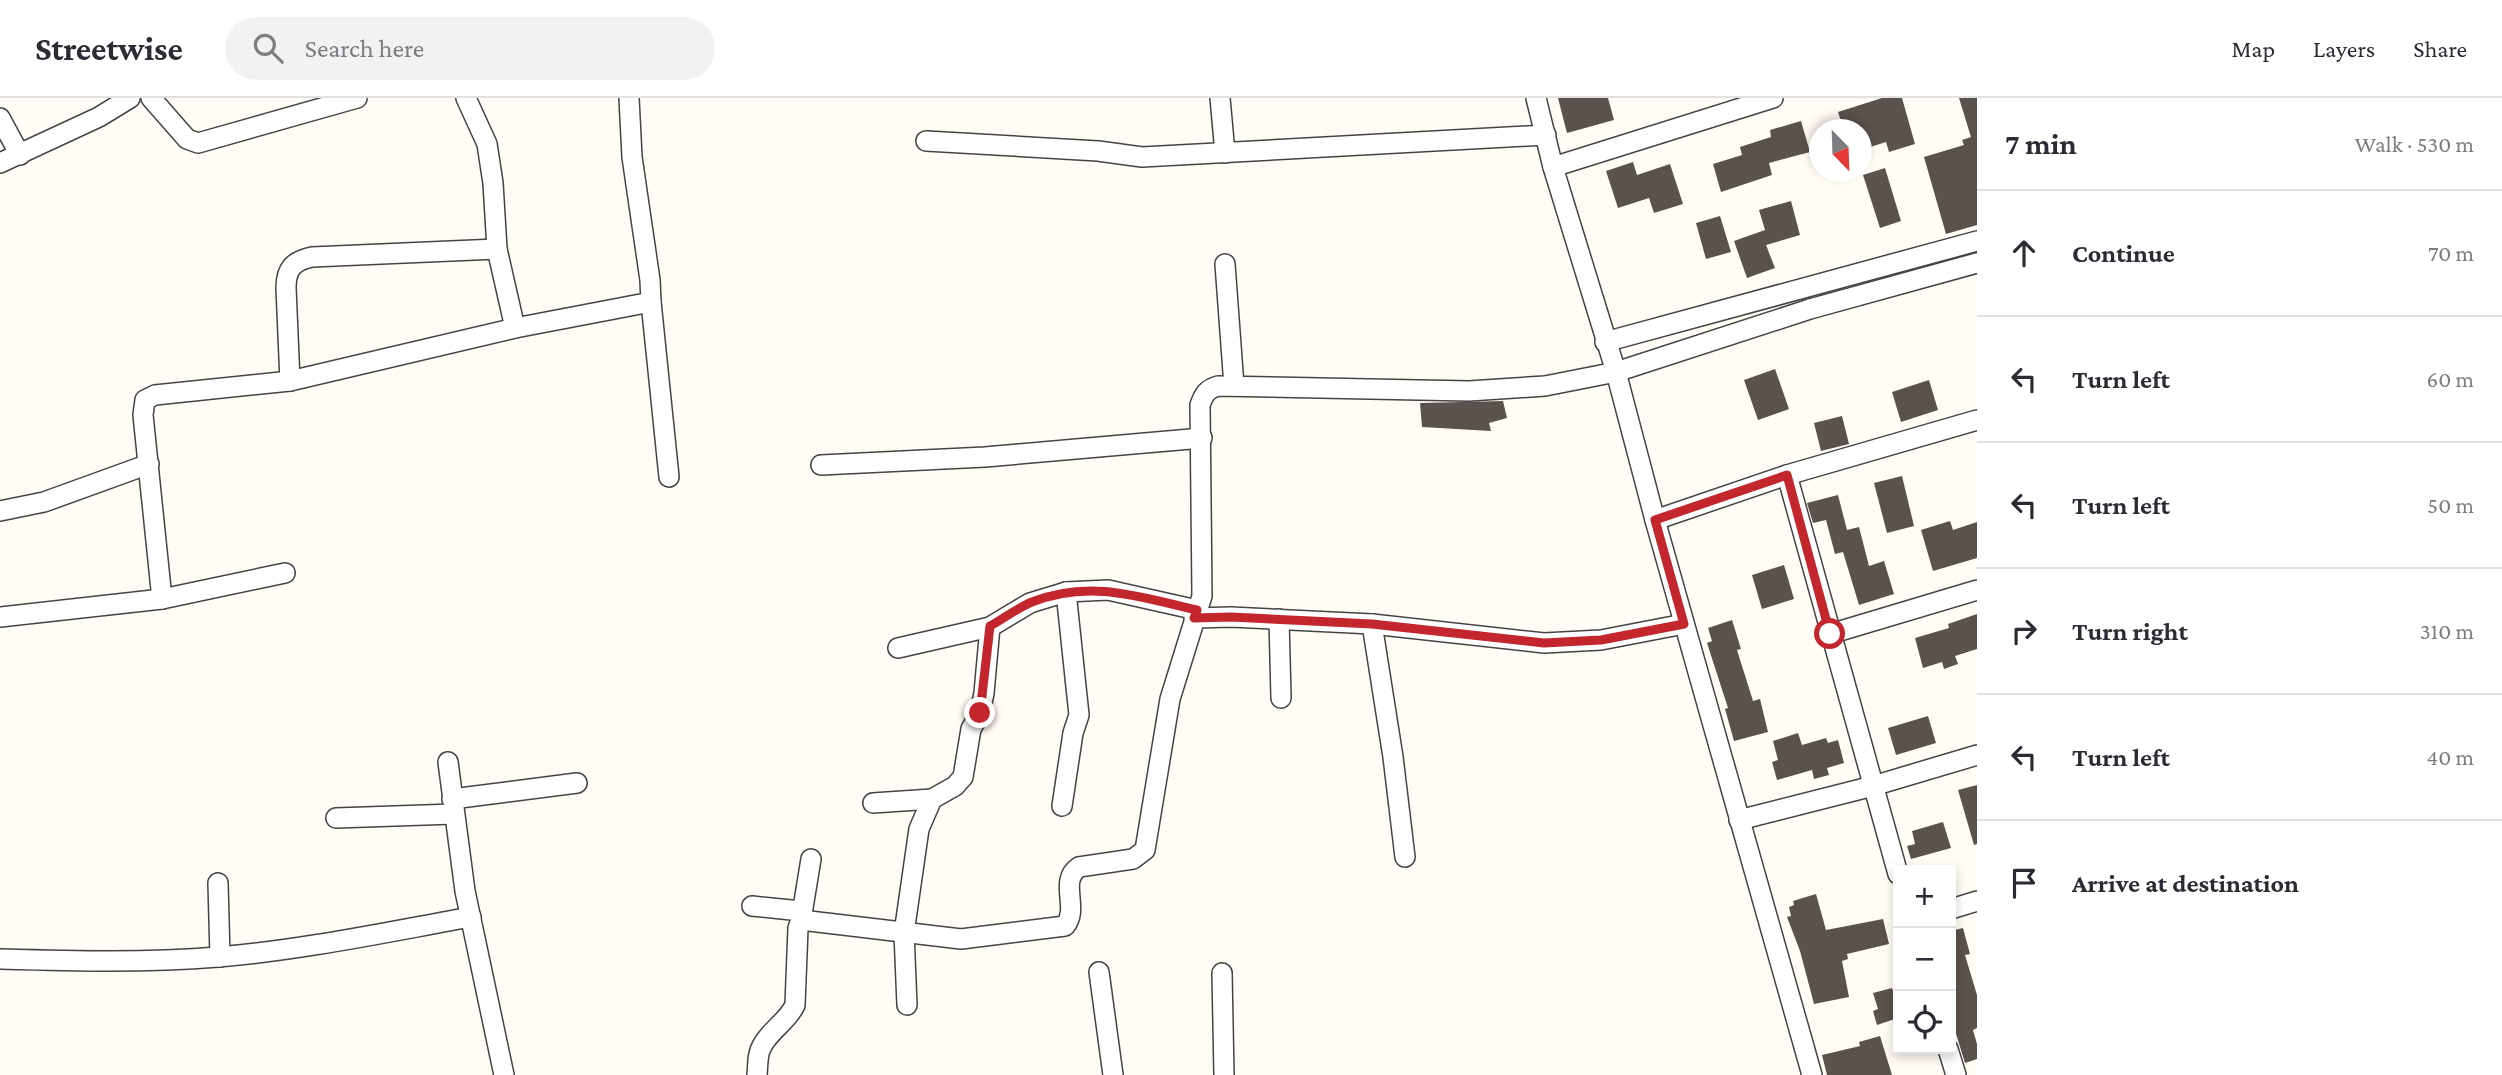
<!DOCTYPE html>
<meta charset="utf-8">
<style>
body{margin:0;font-family:"Crimson Pro",serif;background:#f2f2f3;color:#2b2b33}
.controls{position:absolute;right:21px;bottom:21px;display:grid;overflow:hidden;border-radius:0px;box-shadow:0 4px 10px #0003}
.controls button{width:63px;height:63px;display:grid;place-items:center;padding:0;border:0;border-bottom:2px solid #e1e1e2;background:#fff;color:#2b2b33;font:35px sans-serif}
.compass{position:absolute;left:1809px;top:21px;width:63px;height:63px;border-radius:50%;background:#fff;box-shadow:0 4px 10px #0003;rotate:157deg}
.stop{position:absolute;width:21px;height:21px;margin:-16px;border:5px solid #c4262e;border-radius:50%;background:#fff}
.stop.end{background:#c4262e;border-color:#fff;box-shadow:0 2px 7px #0008}
.list{margin:0;padding:0;list-style:none}
h2{display:flex;justify-content:space-between;align-items:center;height:91px;margin:0;padding:0 28px;font-size:30px}
h2 small{font-size:23px;font-weight:400;color:#7c7c81}
.list li{display:grid;grid-template-columns:46px 1fr auto;gap:21px;align-items:center;box-sizing:border-box;height:126px;padding:0 28px;border-top:2px solid #e1e1e2}
.list b{display:block;font-size:26px;white-space:nowrap}
.list em{font-size:23px;font-style:normal;color:#7c7c81}
.icon{flex:none;width:38px;height:38px;fill:none;stroke:currentColor;stroke-width:2;stroke-linecap:round;stroke-linejoin:round}
.map{position:relative;flex:none;width:1977px;height:977px;overflow:hidden}
header{display:flex;align-items:center;gap:42px;box-sizing:border-box;height:98px;padding:0 35px;background:#fff;border-bottom:2px solid #e1e1e2}
header strong{font-size:33px}
nav{display:flex;gap:38px;margin-inline-start:auto;font-size:24px}
.search{width:490px;height:63px;background:#f2f2f3;display:flex;align-items:center;gap:18px;box-sizing:border-box;padding:0 24px;border-radius:38px;color:#7c7c81;font-size:26px}
main{display:flex}
aside{flex:1;background:#fff}
.map>svg:first-child{display:block}
</style>
<header>
<strong>Streetwise</strong>
<div class="search"><svg class="icon" aria-label="search" viewBox="0 0 24 24"><circle cx="10" cy="10" r="6"/><path d="M15 15l6 6"/></svg>Search here</div>
<nav><a>Map</a><a>Layers</a><a>Share</a></nav>
</header>
<main>
<div class="map">
<svg width="1977" height="977" viewBox="0 0 1977 977">
<rect width="100%" height="100%" fill="#fffdf5"/>
<!-- building -->
<g fill="#5a524d">
<path d="M1558,0H1608L1614,22L1567,35Z"/>
<path d="M1882,0H1902L1915,46L1889,54L1886,44L1861,52V32H1844L1838,14Z"/>
<path d="M1959,0H1977V127L1946,136L1924,59L1964,47L1962,42L1971,39Z"/>
<path d="M1801,23L1810,54L1769,65L1772,77L1721,94L1713,66L1742,57L1740,49L1771,39L1770,32Z"/>
<path d="M1633,64L1637,77L1670,66L1683,106L1654,115L1649,100L1618,110L1606,73Z"/>
<path d="M1885,70L1901,123L1880,130L1863,77Z"/>
<path d="M1791,103L1800,137L1766,147L1775,170L1747,180L1734,143L1765,132L1759,112Z"/>
<path d="M1720,118L1731,154L1706,161L1696,125Z"/>
<path d="M1775,271L1789,311L1758,322L1744,282Z"/>
<path d="M1929,282L1938,312L1901,324L1892,294Z"/>
<path d="M1503,303L1507,320L1489,325L1491,333L1422,329L1420,305Z"/>
<path d="M1842,318L1849,346L1821,353L1814,325Z"/>
<path d="M1902,378L1914,428L1887,435L1874,385Z"/>
<path d="M1838,397L1847,432L1859,429L1869,468L1884,463L1894,496L1859,507L1843,454L1835,456L1826,422L1813,425L1807,405Z"/>
<path d="M1950,423L1953,432L1977,424V460L1933,473L1921,432Z"/>
<path d="M1784,467L1794,501L1762,511L1752,477Z"/>
<path d="M1977,516V551L1955,558L1958,566L1944,571L1942,564L1923,570L1915,540L1949,530L1948,526Z"/>
<path d="M1732,522L1741,551L1737,552L1753,603L1760,601L1768,634L1734,643L1725,611L1728,610L1707,545L1712,543L1708,530Z"/>
<path d="M1928,618L1936,645L1896,657L1888,630Z"/>
<path d="M1798,635L1802,647L1826,640L1828,645L1838,642L1844,665L1827,670L1829,677L1814,681L1812,672L1777,682L1772,664L1778,662L1773,643Z"/>
<path d="M1977,687V746L1974,747L1958,692Z"/>
<path d="M1943,724L1951,750L1911,761L1907,748L1915,746L1912,733Z"/>
<path d="M1816,796L1826,832L1883,821L1889,846L1847,856L1848,861L1842,863L1849,899L1814,906L1800,853L1787,819L1791,818L1789,809L1794,807L1793,803Z"/>
<path d="M1963,830L1970,856L1965,857L1977,897V930L1973,932L1977,946V961L1965,965L1951,919V913L1955,912L1951,897V833Z"/>
<path d="M1892,890L1895,899L1898,898V920L1877,927L1873,913L1878,911L1873,895Z"/>
<path d="M1880,938L1892,977H1827L1822,957L1860,948L1859,944Z"/>
</g>
<g fill="none" stroke-linecap="round" stroke-linejoin="round">
<defs>
<g id="minor">
<path d="M151,0L187,41L198,45L357,0"/>
<path d="M466,0L487,46L493,85L497,151L515,230"/>
<path d="M1220,0L1225,55"/>
<path d="M1536,0L1553,69L1616,274L1655,422L1812,977"/>
<path d="M0,20L20,57"/>
<path d="M926,43L1098,53L1142,59L1546,37"/>
<path d="M0,65L99,19L130,0"/>
<path d="M1553,69L1773,0"/>
<path d="M1225,166L1234,288"/>
<path d="M651,204L669,379"/>
<path d="M1605,244L1977,143"/>
<path d="M290,283L286,190C286,171 293,163 312,159L497,151"/>
<path d="M821,367L985,359L1202,340"/>
<path d="M1787,377L1898,776"/>
<path d="M0,413L44,404L149,366"/>
<path d="M1655,422L1787,377L1977,322"/>
<path d="M162,501L143,317L145,302L155,297L290,283L515,230L651,204L650,182L632,59L629,0"/>
<path d="M0,519L162,501L285,475"/>
<path d="M1194,520L1231,519L1372,526L1544,545L1601,542L1684,526"/>
<path d="M1279,521L1281,600"/>
<path d="M1372,526L1393,659L1405,759"/>
<path d="M1830,536L1977,492"/>
<path d="M898,550L990,529L1030,505L1066,494L1108,492L1197,512"/>
<path d="M448,664L465,793L504,977"/>
<path d="M452,701L577,685"/>
<path d="M873,705L932,701"/>
<path d="M1062,708L1073,635L1079,617L1066,494"/>
<path d="M336,720L454,716"/>
<path d="M1739,722L1873,688L1977,657"/>
<path d="M218,785L220,859"/>
<path d="M752,808L801,813"/>
<path d="M1951,811L1977,803"/>
<path d="M801,822L811,761"/>
<path d="M0,861C73,863 146,865 218,859C303,852 387,834 471,819"/>
<path d="M1099,874L1113,977"/>
<path d="M1222,875L1224,977"/>
<path d="M907,907L904,835L919,731L932,701L955,688L963,679L971,631L980,615L984,595L990,529"/>
<path d="M1948,951L1956,977"/>
<path d="M757,977C758,968 757,956 762,948C770,932 788,923 795,907L798,830L801,822L961,841L1065,828C1080,810 1058,783 1079,769L1133,761L1145,752L1170,601L1202,498L1200,307C1204,296 1207,291 1218,288L1469,293L1545,288L1616,274L1810,211L1977,165"/>
</g>
</defs>
<!-- minor casing -->
<use href="#minor" stroke="#444" stroke-width="22"/>
<!-- minor -->
<use href="#minor" stroke="#fff" stroke-width="19"/>
</g>
<g fill="none" stroke-linecap="round" stroke-linejoin="round">
<!-- route -->
<path stroke="#c4262e" stroke-width="9" d="M980,615L990,528C1003,521 1017,510 1032,504C1090,481 1140,499 1197,512L1194,520L1231,519L1372,526L1544,545L1601,542L1684,526L1655,422L1787,377L1830,536"/>
</g>
</svg>
<div class="controls">
<button>+</button>
<button>−</button>
<button><svg class="icon" aria-label="locate" viewBox="0 0 24 24"><circle cx="12" cy="12" r="6"/><path d="M12 2v4M12 18v4M2 12h4M18 12h4"/></svg></button>
</div>
<svg class="compass" viewBox="-18 -18 36 36"><path d="M0-13l5 13h-10z" fill="#e53935"/><path d="M0 13l5-13h-10z" fill="#7c7c81"/></svg>
<div class="stop" style="left:1830px;top:536px"></div>
<div class="stop end" style="left:980px;top:615px"></div>
</div>
<aside>
<h2>7 min<small>Walk · 530 m</small></h2>
<ul class="list">
<li><svg class="icon" aria-label="ahead" viewBox="0 0 24 24"><path d="M12 20V5M6 11l6-6 6 6"/></svg><div><b>Continue</b></div><em>70 m</em></li>
<li><svg class="icon" aria-label="left" viewBox="0 0 24 24"><path d="M17 20v-9H6M10 6l-5 5 5 5"/></svg><div><b>Turn left</b></div><em>60 m</em></li>
<li><svg class="icon" aria-label="left" viewBox="0 0 24 24"><path d="M17 20v-9H6M10 6l-5 5 5 5"/></svg><div><b>Turn left</b></div><em>50 m</em></li>
<li><svg class="icon" aria-label="right" viewBox="0 0 24 24"><path d="M7 20v-9h11M14 6l5 5-5 5"/></svg><div><b>Turn right</b></div><em>310 m</em></li>
<li><svg class="icon" aria-label="left" viewBox="0 0 24 24"><path d="M17 20v-9H6M10 6l-5 5 5 5"/></svg><div><b>Turn left</b></div><em>40 m</em></li>
<li><svg class="icon" aria-label="arrive" viewBox="0 0 24 24"><path d="M6 21V4h12l-3 4 3 4H6"/></svg><div><b>Arrive at destination</b></div></li>
</ul>
</aside>
</main>
